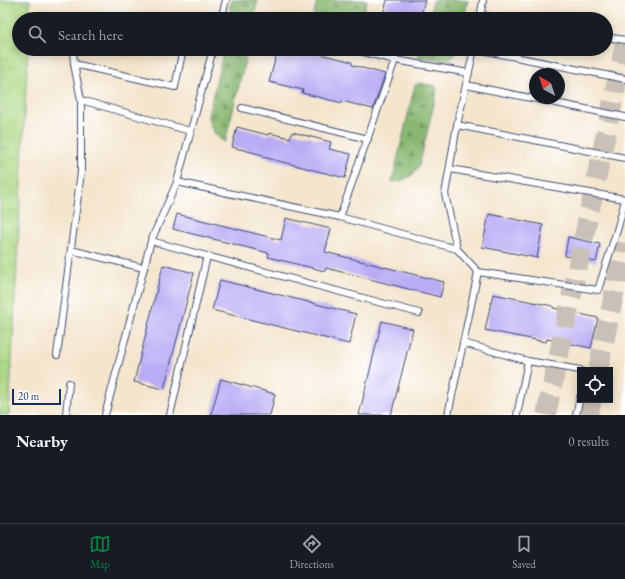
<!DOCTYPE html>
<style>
body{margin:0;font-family:"EB Garamond",serif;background:#242831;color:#f1f3f6}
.controls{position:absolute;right:12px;bottom:12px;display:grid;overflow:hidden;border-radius:0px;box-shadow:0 2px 10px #0003}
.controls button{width:36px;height:36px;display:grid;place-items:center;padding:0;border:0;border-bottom:1px solid #363941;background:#171b24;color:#f1f3f6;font:20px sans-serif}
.compass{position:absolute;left:529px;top:68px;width:36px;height:36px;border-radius:50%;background:#171b24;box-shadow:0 2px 10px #0003;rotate:320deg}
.scale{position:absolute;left:12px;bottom:10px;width:49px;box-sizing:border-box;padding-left:4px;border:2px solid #1b2f5e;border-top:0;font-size:11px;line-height:14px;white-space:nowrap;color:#1b2f5e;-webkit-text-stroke:3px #fff;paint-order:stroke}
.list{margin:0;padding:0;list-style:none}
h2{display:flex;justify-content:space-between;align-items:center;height:52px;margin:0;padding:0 16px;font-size:17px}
h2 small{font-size:13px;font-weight:400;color:#9ea1a6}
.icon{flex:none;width:22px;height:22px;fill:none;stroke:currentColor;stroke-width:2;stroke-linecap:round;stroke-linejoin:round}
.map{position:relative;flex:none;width:625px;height:415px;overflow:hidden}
.search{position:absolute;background:#171b24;box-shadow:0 2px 10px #0003;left:12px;right:12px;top:12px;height:44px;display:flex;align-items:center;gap:10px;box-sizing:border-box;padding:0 14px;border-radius:22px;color:#9ea1a6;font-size:15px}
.sheet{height:108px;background:#171b24}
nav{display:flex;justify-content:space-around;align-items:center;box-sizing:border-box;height:56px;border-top:1px solid #363941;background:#171b24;font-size:11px;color:#9ea1a6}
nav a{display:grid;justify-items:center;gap:2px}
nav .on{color:#0b8043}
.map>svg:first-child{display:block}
</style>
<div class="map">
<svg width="625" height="415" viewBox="0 0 625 415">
<defs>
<pattern id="forest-firs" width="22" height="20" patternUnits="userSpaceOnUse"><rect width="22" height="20" fill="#8ab872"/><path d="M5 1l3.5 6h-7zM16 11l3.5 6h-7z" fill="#709661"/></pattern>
<pattern id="park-crowns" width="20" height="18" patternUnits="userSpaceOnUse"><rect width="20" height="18" fill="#add884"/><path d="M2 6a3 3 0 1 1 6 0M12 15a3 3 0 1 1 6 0" fill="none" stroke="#94ba74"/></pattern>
</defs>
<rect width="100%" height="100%" fill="#fff"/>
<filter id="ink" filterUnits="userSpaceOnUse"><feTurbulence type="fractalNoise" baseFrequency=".025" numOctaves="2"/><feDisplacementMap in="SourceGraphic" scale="8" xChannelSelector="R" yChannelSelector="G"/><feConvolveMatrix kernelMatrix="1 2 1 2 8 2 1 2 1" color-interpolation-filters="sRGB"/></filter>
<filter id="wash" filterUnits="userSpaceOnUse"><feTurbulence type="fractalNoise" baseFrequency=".012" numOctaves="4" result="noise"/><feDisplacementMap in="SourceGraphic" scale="16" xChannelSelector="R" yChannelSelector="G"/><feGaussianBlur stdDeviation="0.9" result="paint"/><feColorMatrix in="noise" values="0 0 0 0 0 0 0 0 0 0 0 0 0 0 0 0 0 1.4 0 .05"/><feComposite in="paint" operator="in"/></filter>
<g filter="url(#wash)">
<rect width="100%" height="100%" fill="#f4e5cd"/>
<!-- forest -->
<g fill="url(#forest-firs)" stroke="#527468">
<path d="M232,0H258L253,19L236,16L229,8Z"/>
<path d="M317,0H367L362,19H315L314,14Z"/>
<path d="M433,0H468L464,19H429Z"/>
<path d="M224,49H248L225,142C215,136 210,129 208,116Z"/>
<path d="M421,49H456L455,55L449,61L418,57Z"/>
<path d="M420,83L435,86L437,91L419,166L412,175L401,181L392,182L415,85Z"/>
</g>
<!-- park -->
<path fill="url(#park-crowns)" stroke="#648471" d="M0,0H30L29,19H19V49H28L9,415H0Z"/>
<g id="blocks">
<!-- building -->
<g fill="#b9acf5">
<path d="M387,0H425L420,19H382Z"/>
<path d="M278,49H288L312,55V52L352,62V65L385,74L373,109L342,101V103L302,93L303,90L269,82Z"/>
<path d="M237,127L268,135L269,133L290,138L292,132L331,142L329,149L351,154L345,178L263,157V155L232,147Z"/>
<path d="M177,214L281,240L286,218L331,229L325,252L444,282L440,297L326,268L325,271L268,257L269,253L173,229Z"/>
<path d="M489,214L543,225L537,258L482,247Z"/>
<path d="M568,237L600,244L596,262L565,256Z"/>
<path d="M163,265L194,273L164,389L134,382Z"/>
<path d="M220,280L356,314L349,344L212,310Z"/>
<path d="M493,294L553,306V308L598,318L591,348L547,339L546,342L485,330Z"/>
<path d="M382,321L413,329L391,415H359Z"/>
<path d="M221,379L275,394L270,415H211Z"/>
</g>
</g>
</g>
<g filter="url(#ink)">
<use href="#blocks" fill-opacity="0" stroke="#3c4a6f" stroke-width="1"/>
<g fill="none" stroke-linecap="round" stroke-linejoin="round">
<!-- primary-tunnel -->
<g stroke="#c9c1b7" stroke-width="20" stroke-dasharray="20 10" stroke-linecap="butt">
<path d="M598,370L625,243"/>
<path d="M546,415L625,44"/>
<path d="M588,415L592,400"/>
</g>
<defs>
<g id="service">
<path d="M481,15L501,19"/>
<path d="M70,19H71"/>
<path d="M221,19L226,0"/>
<path d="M480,19L483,0"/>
<path d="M606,37L625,40"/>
<path d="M73,49L74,64L175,87L183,49"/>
<path d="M352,49L395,60"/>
<path d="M476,49L625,79"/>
<path d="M466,85L625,117"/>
<path d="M81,100L190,131"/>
<path d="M242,108L368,139"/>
<path d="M457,125L625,158"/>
<path d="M450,169L625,199"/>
<path d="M177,182L340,217L457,249"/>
<path d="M340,217L395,60L469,73"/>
<path d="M151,241L419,313"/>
<path d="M71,250L144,268"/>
<path d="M478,272L598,290L618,227L625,200"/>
<path d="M463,343L528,361L580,370"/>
<path d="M57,355L81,172V100L74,64"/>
<path d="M66,415L69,383"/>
<path d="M105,415L151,241L177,182L213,49"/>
<path d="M170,415L207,256"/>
<path d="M448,415L478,272L457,249L445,194L457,125L474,49"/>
<path d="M517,415L528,361"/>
<path d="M576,415L580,397"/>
</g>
</defs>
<!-- service casing -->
<use href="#service" stroke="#3c4a6f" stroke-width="8"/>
<!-- service -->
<use href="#service" stroke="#fff" stroke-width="6"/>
</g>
</g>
</svg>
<div class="controls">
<button><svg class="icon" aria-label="locate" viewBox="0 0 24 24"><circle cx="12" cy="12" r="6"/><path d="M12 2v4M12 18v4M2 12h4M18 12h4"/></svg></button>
</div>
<svg class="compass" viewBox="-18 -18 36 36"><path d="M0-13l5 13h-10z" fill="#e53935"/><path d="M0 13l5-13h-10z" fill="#9ea1a6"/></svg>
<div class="scale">20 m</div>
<div class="search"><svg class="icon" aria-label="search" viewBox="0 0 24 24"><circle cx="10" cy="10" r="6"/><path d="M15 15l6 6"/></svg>Search here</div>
</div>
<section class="sheet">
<h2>Nearby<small>0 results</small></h2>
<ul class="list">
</ul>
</section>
<nav>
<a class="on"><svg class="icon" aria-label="map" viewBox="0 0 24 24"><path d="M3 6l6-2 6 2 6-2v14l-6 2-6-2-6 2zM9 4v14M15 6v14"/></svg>Map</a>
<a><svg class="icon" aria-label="directions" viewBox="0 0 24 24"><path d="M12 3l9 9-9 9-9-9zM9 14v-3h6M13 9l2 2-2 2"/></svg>Directions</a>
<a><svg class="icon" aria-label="saved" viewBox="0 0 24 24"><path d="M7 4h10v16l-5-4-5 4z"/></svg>Saved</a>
</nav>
